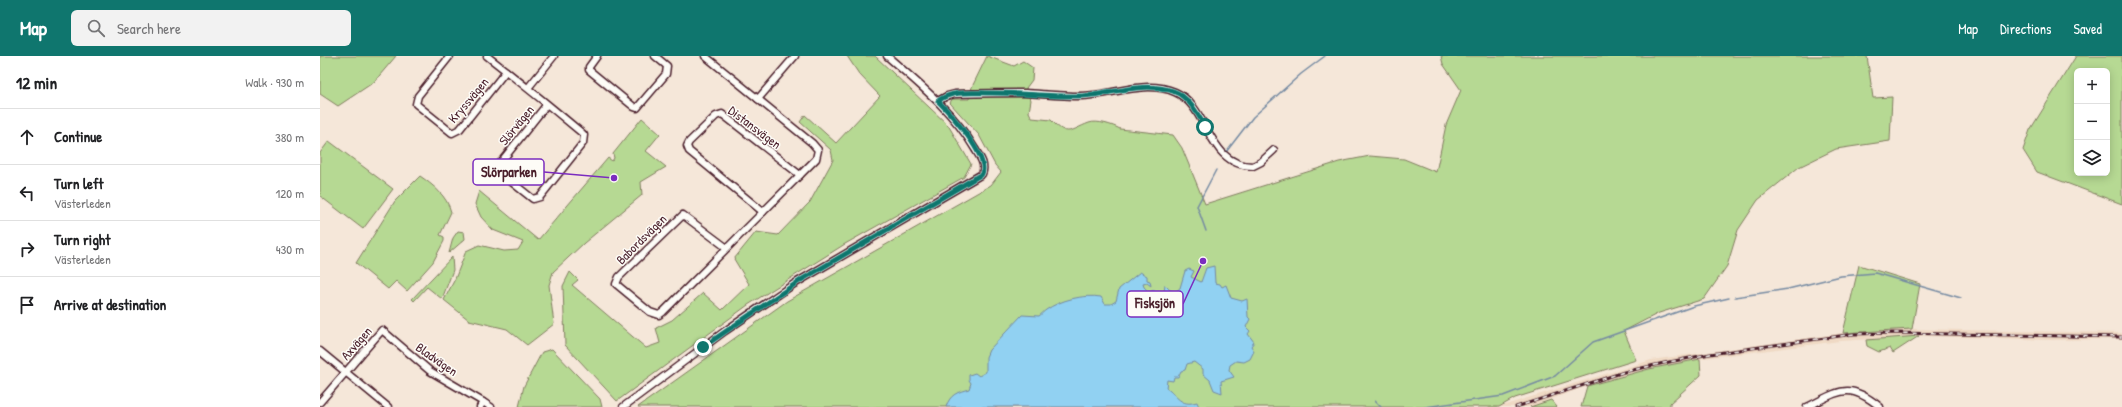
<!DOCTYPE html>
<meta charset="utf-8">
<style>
body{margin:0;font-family:"Patrick Hand",sans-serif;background:#f2f2f2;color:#202124}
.controls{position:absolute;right:12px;top:12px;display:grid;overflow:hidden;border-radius:6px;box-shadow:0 2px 10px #0003}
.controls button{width:36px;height:36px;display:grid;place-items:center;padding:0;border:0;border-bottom:1px solid #e0e0e0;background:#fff;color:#202124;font:20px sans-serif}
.stop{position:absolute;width:12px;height:12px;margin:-9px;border:3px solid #0f766e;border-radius:50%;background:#fff}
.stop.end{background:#0f766e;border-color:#fff;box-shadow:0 1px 4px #0008}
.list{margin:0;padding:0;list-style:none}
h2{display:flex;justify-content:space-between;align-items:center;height:52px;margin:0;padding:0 16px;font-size:17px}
h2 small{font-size:13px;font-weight:400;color:#757577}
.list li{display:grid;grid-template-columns:26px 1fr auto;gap:12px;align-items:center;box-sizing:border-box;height:56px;padding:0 16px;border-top:1px solid #e0e0e0}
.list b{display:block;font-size:15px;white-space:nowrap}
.list p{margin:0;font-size:13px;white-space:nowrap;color:#757577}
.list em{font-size:13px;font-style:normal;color:#757577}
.icon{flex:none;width:22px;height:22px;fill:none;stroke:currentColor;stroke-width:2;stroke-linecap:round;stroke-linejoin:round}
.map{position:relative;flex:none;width:1802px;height:351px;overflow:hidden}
header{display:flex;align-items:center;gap:24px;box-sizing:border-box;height:56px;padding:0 20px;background:#0f766e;color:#fff}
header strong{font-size:19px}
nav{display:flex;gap:22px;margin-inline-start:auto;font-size:14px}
.search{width:280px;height:36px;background:#f2f2f2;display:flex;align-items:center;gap:10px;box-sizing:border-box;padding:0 14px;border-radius:6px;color:#757577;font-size:15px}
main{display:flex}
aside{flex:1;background:#fff}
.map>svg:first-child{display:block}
</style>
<header>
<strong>Map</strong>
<div class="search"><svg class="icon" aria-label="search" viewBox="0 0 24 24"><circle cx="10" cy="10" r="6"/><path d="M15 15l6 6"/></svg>Search here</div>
<nav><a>Map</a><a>Directions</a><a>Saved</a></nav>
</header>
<main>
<aside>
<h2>12 min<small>Walk · 930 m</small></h2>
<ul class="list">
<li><svg class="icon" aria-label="ahead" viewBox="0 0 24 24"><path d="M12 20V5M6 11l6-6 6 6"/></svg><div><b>Continue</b></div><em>380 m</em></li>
<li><svg class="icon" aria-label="left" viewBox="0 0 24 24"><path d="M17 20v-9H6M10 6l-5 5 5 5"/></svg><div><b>Turn left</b><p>Västerleden</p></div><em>120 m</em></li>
<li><svg class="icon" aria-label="right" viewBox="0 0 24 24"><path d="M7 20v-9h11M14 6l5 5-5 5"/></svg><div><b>Turn right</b><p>Västerleden</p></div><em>430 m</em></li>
<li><svg class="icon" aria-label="arrive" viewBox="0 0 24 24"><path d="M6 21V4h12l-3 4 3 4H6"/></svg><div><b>Arrive at destination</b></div></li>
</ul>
</aside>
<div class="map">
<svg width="1802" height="351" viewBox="0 0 1802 351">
<rect width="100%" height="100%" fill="#f5e7d9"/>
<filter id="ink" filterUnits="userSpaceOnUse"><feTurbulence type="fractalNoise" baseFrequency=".025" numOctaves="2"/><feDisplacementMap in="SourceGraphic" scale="8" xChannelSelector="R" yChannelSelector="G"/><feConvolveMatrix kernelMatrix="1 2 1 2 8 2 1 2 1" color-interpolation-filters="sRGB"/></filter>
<g filter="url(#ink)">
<!-- built -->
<path fill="#efd9c4" d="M1592,273L1802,277V283L1731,284L1604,280L1520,285L1385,302L1329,313L1267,330L1210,351H1179L1331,304L1523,277Z"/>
<!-- green -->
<g fill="#b6d993" stroke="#807c5f" fill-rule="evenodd">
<path d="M0,0H76L54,26L18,50L0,38Z"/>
<path d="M527,0H555L628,69L651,108L644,121L525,188L428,249L297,345L245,289L243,230L250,216L258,224L252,229L326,292L340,287L336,272L352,264L383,237L402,254L429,228L414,203L436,176L458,179L490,146L513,104L511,94L480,66L485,59L516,87L560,40L539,18Z"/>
<path d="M667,0L694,10L703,5L713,12L712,24L706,32L711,44L709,56L712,62L731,64C748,82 750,74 769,67C777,64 793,69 800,73L853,79L862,92L885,148L1019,106L1050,100L1084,103L1116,116L1126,69L1141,34L1123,8L1121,0H1547L1553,42L1572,41L1570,85L1516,93L1479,111L1438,144L1418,174L1407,210L1384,243L1339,257L1304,275L1316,304L1195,342L1179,351H318L467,245L671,129L681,116L675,109L659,79L630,47L632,43H649L652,31Z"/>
<path d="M1756,0H1802V148L1717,116L1703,94L1710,74ZM1757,15H1787V117H1757Z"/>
<path d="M322,62L340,78L326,95L346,111L321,126L322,139L264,187L233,216L229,229L234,268L207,289L187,273L149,264L124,244L135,223L146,195L159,189L184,195L198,194L203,186L173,174L161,161L155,148L159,135L218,184L288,102L292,105L294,102L293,98Z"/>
<path d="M9,85L73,133L43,173L0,140V97Z"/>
<path d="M100,120C113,129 127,140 131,156L120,179L124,181V185L113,206L87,235L76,225L68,233L36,207L75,145Z"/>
<path d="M138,175L144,176L145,183L129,197L133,182Z"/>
<path d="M132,201L133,214L122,243L107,231L94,245L92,243Z"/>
<path d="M1539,209L1600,228L1592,273L1523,277Z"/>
<path d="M1599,280L1573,297L1570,292L1559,296L1547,290L1546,284Z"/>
<path d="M232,293L280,343L282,351H199L204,330L222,296Z"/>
<path d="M1380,303L1381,319L1350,347V351H1261L1267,330L1329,313Z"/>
<path d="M1231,344L1237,351H1210Z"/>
</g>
<!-- water -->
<path fill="#91d1f2" stroke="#758aa2" d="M894,210L895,227L900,228L902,231L906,229L911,242L922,245L927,243L928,261L930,263L926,271L930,275L928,278L934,286L931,290L934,295L930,303L924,306L916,305L910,309L909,314L914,321L901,325L902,337L894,334L890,324L883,318V313L874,306L867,308L865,314L861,315L858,321H854L853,325L847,324L846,332C858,340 860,351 877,346L879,351H626C630,338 638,336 649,333L651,327L649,324V319L655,317L659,320L666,316V301L669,294L702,259L719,260C722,258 723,256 726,254C740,244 764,238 781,241L785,248H791L796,245L799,233L820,216L827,220V224L830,225L831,230L827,227L823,228L824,231L829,236L834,234L844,237L845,229L850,234L855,236L860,232L865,215L869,213L874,215L871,221L881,226L886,212Z"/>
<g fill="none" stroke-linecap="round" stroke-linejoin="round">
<!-- stream -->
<g stroke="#758aa2" stroke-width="1.5">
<path d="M906,96L933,61L981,18L1005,0"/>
<path d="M886,175L877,150L896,114"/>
<path d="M1415,241L1468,233L1521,220L1555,217L1641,242"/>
<path d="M1055,345L1061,351"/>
<path d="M1105,351L1183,340L1235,320L1273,286L1374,250L1409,242"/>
</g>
<defs>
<g id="minor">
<path d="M130,0L98,40L96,48L132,77L140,73L186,15"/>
<path d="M167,0C199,25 231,51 262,77L264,79L263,87L220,141L213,143L179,116L177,111L227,48"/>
<path d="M277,0L269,11V14L314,51L317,52L346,18L347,10L335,0"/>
<path d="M385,0L438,43"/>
<path d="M208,32L234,0"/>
<path d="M618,45L627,40L635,38C658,37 682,37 705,37C723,38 741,40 760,40C791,40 824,23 855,36C889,50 887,110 933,110L941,106L954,94"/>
<path d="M443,156L369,95L367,90L369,86L396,60L402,58L480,119"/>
<path d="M407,192L363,159L299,221L296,228L330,256L339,259L343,256L496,103L498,94L492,87L438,43L475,0"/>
<path d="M0,295L68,351"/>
<path d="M0,346L62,274L110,315L163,346L160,351"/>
<path d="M163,346L171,351"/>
<path d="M303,351L405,275L474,228L662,118C666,109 660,101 655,93C633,55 599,28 567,0"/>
<path d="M1487,351C1520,335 1528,325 1560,351"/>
</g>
</defs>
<!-- minor casing -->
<use href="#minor" stroke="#4a1f2b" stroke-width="9"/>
<!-- minor -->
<use href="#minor" stroke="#fdfcf7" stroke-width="6"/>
<defs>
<path id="rail" d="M1196,351L1304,316L1344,307L1390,298L1534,278L1573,277L1802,281"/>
</defs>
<!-- rail casing -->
<use href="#rail" stroke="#4a1f2b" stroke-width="3"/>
<!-- rail -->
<use href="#rail" stroke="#fdfcf7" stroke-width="1.5" stroke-dasharray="4.5" stroke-linecap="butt"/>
</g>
</g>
<g fill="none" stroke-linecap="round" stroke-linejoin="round" filter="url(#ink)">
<!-- route -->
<path stroke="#0f766e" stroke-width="5" d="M383,291L481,224L662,118C670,101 630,57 618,45C632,34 653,37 671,37C701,37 732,41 762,40C793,38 822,25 853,35C868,40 878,58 885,71"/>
</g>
<g text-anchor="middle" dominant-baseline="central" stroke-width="3" stroke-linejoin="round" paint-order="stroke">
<!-- street labels -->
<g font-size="13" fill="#4a1f2b" stroke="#fdfcf7">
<text transform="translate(148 44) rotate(-50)">Kryssvägen</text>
<text transform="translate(196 69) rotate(-51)">Slörvägen</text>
<text transform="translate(435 71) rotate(37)">Distansvägen</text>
<text transform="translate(321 183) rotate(-45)">Babordsvägen</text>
<text transform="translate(36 287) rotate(-49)">Axvägen</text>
<text transform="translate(117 303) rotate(35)">Bladvägen</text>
</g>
</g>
<!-- callouts -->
<path fill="none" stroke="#7b2cbf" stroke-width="1.5" d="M294 122L224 116M883 205L863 248"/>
<g fill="#7b2cbf" stroke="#fdfcf7" stroke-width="1.5">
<circle cx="294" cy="122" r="4"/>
<circle cx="883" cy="205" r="4"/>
</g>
<g fill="#fdfcf7" stroke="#7b2cbf" stroke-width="1.5">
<rect x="153" y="103" width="71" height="26" rx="4"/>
<rect x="807" y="235" width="56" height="26" rx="4"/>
</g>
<g font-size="14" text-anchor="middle" font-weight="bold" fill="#4a1f2b">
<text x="189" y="121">Slörparken</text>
<text x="835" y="252">Fisksjön</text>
</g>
</svg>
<div class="controls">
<button>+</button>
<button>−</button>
<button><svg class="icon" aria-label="layers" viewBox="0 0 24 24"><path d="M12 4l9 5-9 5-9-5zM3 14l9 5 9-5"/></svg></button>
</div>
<div class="stop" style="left:885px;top:71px"></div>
<div class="stop end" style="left:383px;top:291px"></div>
</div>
</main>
